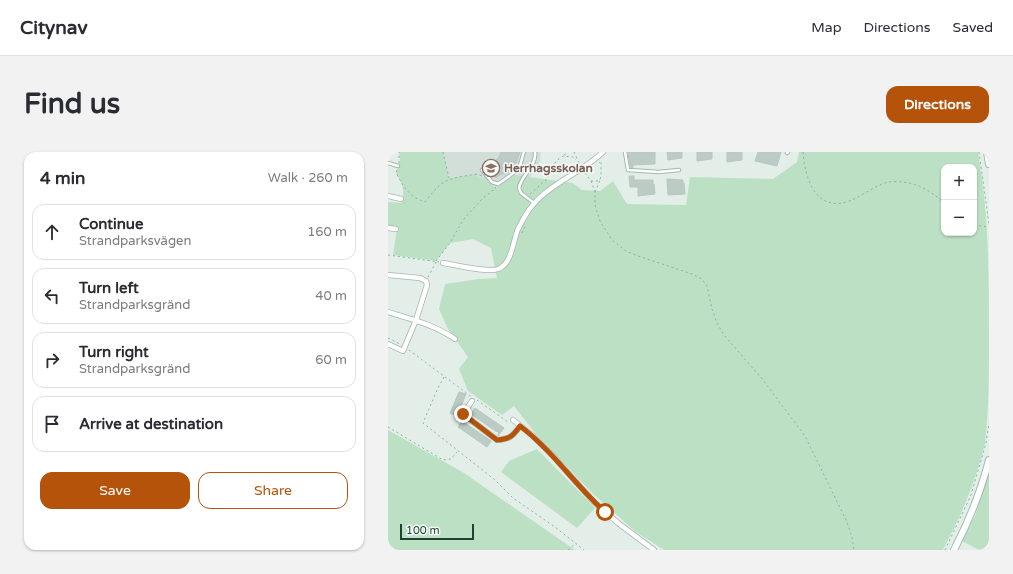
<!DOCTYPE html>
<meta charset="utf-8">
<style>
body{margin:0;font-family:"Varela Round",sans-serif;background:#f2f2f3;color:#2b2b33}
.controls{position:absolute;right:12px;top:12px;display:grid;overflow:hidden;border-radius:8px;box-shadow:0 1px 3px #0004}
.controls button{width:36px;height:36px;display:grid;place-items:center;padding:0;border:0;border-bottom:1px solid #e1e1e2;background:#fff;color:#2b2b33;font:20px sans-serif}
.scale{position:absolute;left:12px;bottom:10px;width:74px;box-sizing:border-box;padding-left:4px;border:2px solid #224136;border-top:0;font-size:11px;line-height:14px;white-space:nowrap;color:#224136;-webkit-text-stroke:3px #f5faf7;paint-order:stroke}
.stop{position:absolute;width:12px;height:12px;margin:-9px;border:3px solid #b45309;border-radius:50%;background:#fff}
.stop.end{background:#b45309;border-color:#fff;box-shadow:0 1px 4px #0008}
.list{margin:0;padding:0;list-style:none}
h2{display:flex;justify-content:space-between;align-items:center;height:52px;margin:0;padding:0 16px;font-size:17px}
h2 small{font-size:13px;font-weight:400;color:#7c7c81}
.list li{display:grid;grid-template-columns:26px 1fr auto;gap:12px;align-items:center;box-sizing:border-box;height:56px;margin:0 8px 8px;padding:0 8px;border:1px solid #e1e1e2;border-radius:12px}
.list b{display:block;font-size:15px;white-space:nowrap}
.list p{margin:0;font-size:13px;white-space:nowrap;color:#7c7c81}
.list em{font-size:13px;font-style:normal;color:#7c7c81}
.actions{display:flex;gap:8px;padding:12px 16px}
.actions a{flex:1;padding:9px 0;border:1px solid #b45309;border-radius:12px;text-align:center;font-size:14px;color:#b45309}
.actions .main{background:#b45309;color:#fff}
.icon{flex:none;width:22px;height:22px;fill:none;stroke:currentColor;stroke-width:2;stroke-linecap:round;stroke-linejoin:round}
.map{position:relative;flex:none;width:601px;height:398px;overflow:hidden;border-radius:12px}
header{display:flex;align-items:center;gap:24px;box-sizing:border-box;height:56px;padding:0 20px;background:#fff;border-bottom:1px solid #e1e1e2}
header strong{font-size:19px}
nav{display:flex;gap:22px;margin-inline-start:auto;font-size:14px}
.intro{display:flex;align-items:center;justify-content:space-between;box-sizing:border-box;height:96px;padding:0 24px}
h1{margin:0;font-size:28px}
.button{padding:10px 18px;border-radius:12px;background:#b45309;color:#fff;font-size:14px;font-weight:700}
main{display:flex;gap:24px;padding:0 24px}
aside{flex:1;background:#fff;border-radius:12px;box-shadow:0 1px 3px #0004}
.map>svg:first-child{display:block}
</style>
<header>
<strong>Citynav</strong>
<nav><a>Map</a><a>Directions</a><a>Saved</a></nav>
</header>
<div class="intro"><h1>Find us</h1><a class="button">Directions</a></div>
<main>
<aside>
<h2>4 min<small>Walk · 260 m</small></h2>
<ul class="list">
<li><svg class="icon" aria-label="ahead" viewBox="0 0 24 24"><path d="M12 20V5M6 11l6-6 6 6"/></svg><div><b>Continue</b><p>Strandparksvägen</p></div><em>160 m</em></li>
<li><svg class="icon" aria-label="left" viewBox="0 0 24 24"><path d="M17 20v-9H6M10 6l-5 5 5 5"/></svg><div><b>Turn left</b><p>Strandparksgränd</p></div><em>40 m</em></li>
<li><svg class="icon" aria-label="right" viewBox="0 0 24 24"><path d="M7 20v-9h11M14 6l5 5-5 5"/></svg><div><b>Turn right</b><p>Strandparksgränd</p></div><em>60 m</em></li>
<li><svg class="icon" aria-label="arrive" viewBox="0 0 24 24"><path d="M6 21V4h12l-3 4 3 4H6"/></svg><div><b>Arrive at destination</b></div></li>
</ul>
<div class="actions"><a class="main">Save</a><a>Share</a></div>
</aside>
<div class="map">
<svg width="601" height="398" viewBox="0 0 601 398">
<rect width="100%" height="100%" fill="#e4eee9"/>
<!-- built -->
<path fill="#d2ded8" d="M55,0H153L152,10L142,25L127,23L108,36L97,25L90,26L89,23L61,26Z"/>
<!-- green -->
<g fill="#bce0c3" fill-rule="evenodd">
<path d="M11,0H55L61,26L89,22L90,26L97,25L108,36L127,23L185,31L194,38L212,39L225,29L239,52L298,53L302,25L385,27L409,10L411,0H590C601,62 601,125 601,188C601,222 601,257 597,291C588,329 573,364 555,398H276L248,380L203,340L147,281L126,254L114,263L80,239L71,217L80,205L60,177L51,157L57,132L91,127L109,126L103,96L85,87L62,91L48,109L5,103L9,77L0,76V50L13,51C18,40 14,31 8,21L12,9ZM556,15H586V81H556Z"/>
<path d="M0,278L76,321L187,398H0Z"/>
<path d="M149,297L207,356L189,376L113,320L121,309Z"/>
<path d="M601,321V398H591L574,389L587,364Z"/>
</g>
<!-- building -->
<g fill="#bcccc4" stroke="#b6c8bf">
<path d="M113,0H132L126,17L116,23L115,21L108,26L100,16L111,5Z"/>
<path d="M240,0H267V12L245,13V16L242,15Z"/>
<path d="M279,0H294V6L280,8Z"/>
<path d="M309,0H324V7L309,9Z"/>
<path d="M339,0H354V8L339,10Z"/>
<path d="M370,0H393L389,14L367,9Z"/>
<path d="M241,24H246V28H265V32H266L267,42L250,44V35H242Z"/>
<path d="M279,27L295,28V31H296L297,42L280,43Z"/>
<path d="M71,240L78,242L69,264L62,261Z"/>
<path d="M87,256L116,276L110,284L111,277L109,280L83,262Z"/>
<path d="M74,269L103,289L99,295L70,275Z"/>
</g>
<g fill="none" stroke-linecap="round" stroke-linejoin="round">
<defs>
<g id="lane">
<path d="M237,0L240,18L271,20L291,18"/>
<path d="M399,1L400,0"/>
<path d="M0,11L10,14"/>
<path d="M94,18L104,30L110,32C117,27 128,21 132,13C134,9 134,4 136,0"/>
<path d="M146,51L133,41L131,36C133,23 149,14 147,0"/>
</g>
<g id="street">
<path d="M0,44L13,47"/>
<path d="M0,76L8,77"/>
<path d="M55,111C68,113 99,121 110,117C124,112 125,89 130,77C132,73 135,68 137,64C155,33 190,24 215,0"/>
<path d="M0,123L32,126L38,129L39,133L28,168L15,199L0,192"/>
<path d="M0,160C23,167 47,173 67,187"/>
<path d="M84,249L75,262L109,288C122,287 125,284 132,274"/>
<path d="M125,268L144,283L165,304L204,348L230,371L266,398"/>
</g>
<g id="secondary">
<path d="M599,0L601,12"/>
<path d="M566,398C581,369 593,339 601,308"/>
</g>
</defs>
<!-- lane casing -->
<use href="#lane" stroke="#a6b7b0" stroke-width="4.5"/>
<!-- street casing -->
<use href="#street" stroke="#a6b7b0" stroke-width="6"/>
<!-- secondary casing -->
<use href="#secondary" stroke="#a2bab0" stroke-width="8"/>
<!-- path -->
<g stroke="#83b3a0" stroke-width="1" stroke-dasharray="2 3" stroke-linecap="butt">
<path d="M55,0L61,26"/>
<path d="M186,0L192,13"/>
<path d="M415,0C417,31 431,65 468,46C478,41 490,32 501,30C524,28 540,36 556,51"/>
<path d="M591,0L601,72"/>
<path d="M176,3L180,0"/>
<path d="M11,11V0"/>
<path d="M9,18L8,21C16,35 21,45 37,50C56,25 60,27 89,22L94,24"/>
<path d="M197,21L203,29L207,40V53L212,69L224,88L238,99L250,104L304,122L314,127L319,134L324,157L329,171L336,183L375,228L417,284L458,368L464,385L466,398"/>
<path d="M203,29H209L212,28L213,23V9L211,11"/>
<path d="M207,40L212,28"/>
<path d="M142,42L158,28L168,9L175,4L185,5L188,8"/>
<path d="M586,73L601,75"/>
<path d="M134,81L138,73"/>
<path d="M0,103L51,110"/>
<path d="M48,109L62,91L75,68L95,46L108,36L107,35"/>
<path d="M40,125L48,110"/>
<path d="M0,186L12,192"/>
<path d="M21,198L84,245"/>
<path d="M56,225L50,236L35,271L107,328L125,346L167,375L196,398"/>
<path d="M89,248L120,270"/>
<path d="M0,275L55,308L63,307L69,300"/>
<path d="M180,398L187,392"/>
<path d="M557,398L583,343L598,291L601,271"/>
</g>
<!-- lane -->
<use href="#lane" stroke="#fff" stroke-width="2.5"/>
<!-- street -->
<use href="#street" stroke="#fff" stroke-width="4.5"/>
<!-- secondary -->
<use href="#secondary" stroke="#fff" stroke-width="6"/>
</g>
<g fill="none" stroke-linecap="round" stroke-linejoin="round">
<!-- route -->
<path stroke="#b45309" stroke-width="5" d="M75,262L109,288C122,287 125,284 132,274C165,299 187,333 217,360"/>
</g>
<!-- icons -->
<defs>
<symbol id="school-ring" viewBox="-11 -11 22 22"><circle r="9.5" fill="#f5faf7" stroke="#8d6e63" stroke-width="1.5"/><path d="M0-5L7-2L0 1L-7-2ZM-4 1L0 2.5L4 1V4Q0 6-4 4Z" fill="#8d6e63"/></symbol>
</defs>
<g fill-rule="evenodd">
<use href="#school-ring" x="93" y="6" width="20" height="20"/>
</g>
<g text-anchor="middle" dominant-baseline="central" stroke-width="3" stroke-linejoin="round" paint-order="stroke">
<!-- education labels -->
<g font-size="12" font-weight="bold" fill="#785e54" stroke="#f5faf7" text-anchor="start">
<text x="116" y="16">Herrhagsskolan</text>
</g>
</g>
</svg>
<div class="controls">
<button>+</button>
<button>−</button>
</div>
<div class="scale">100 m</div>
<div class="stop" style="left:217px;top:360px"></div>
<div class="stop end" style="left:75px;top:262px"></div>
</div>
</main>
